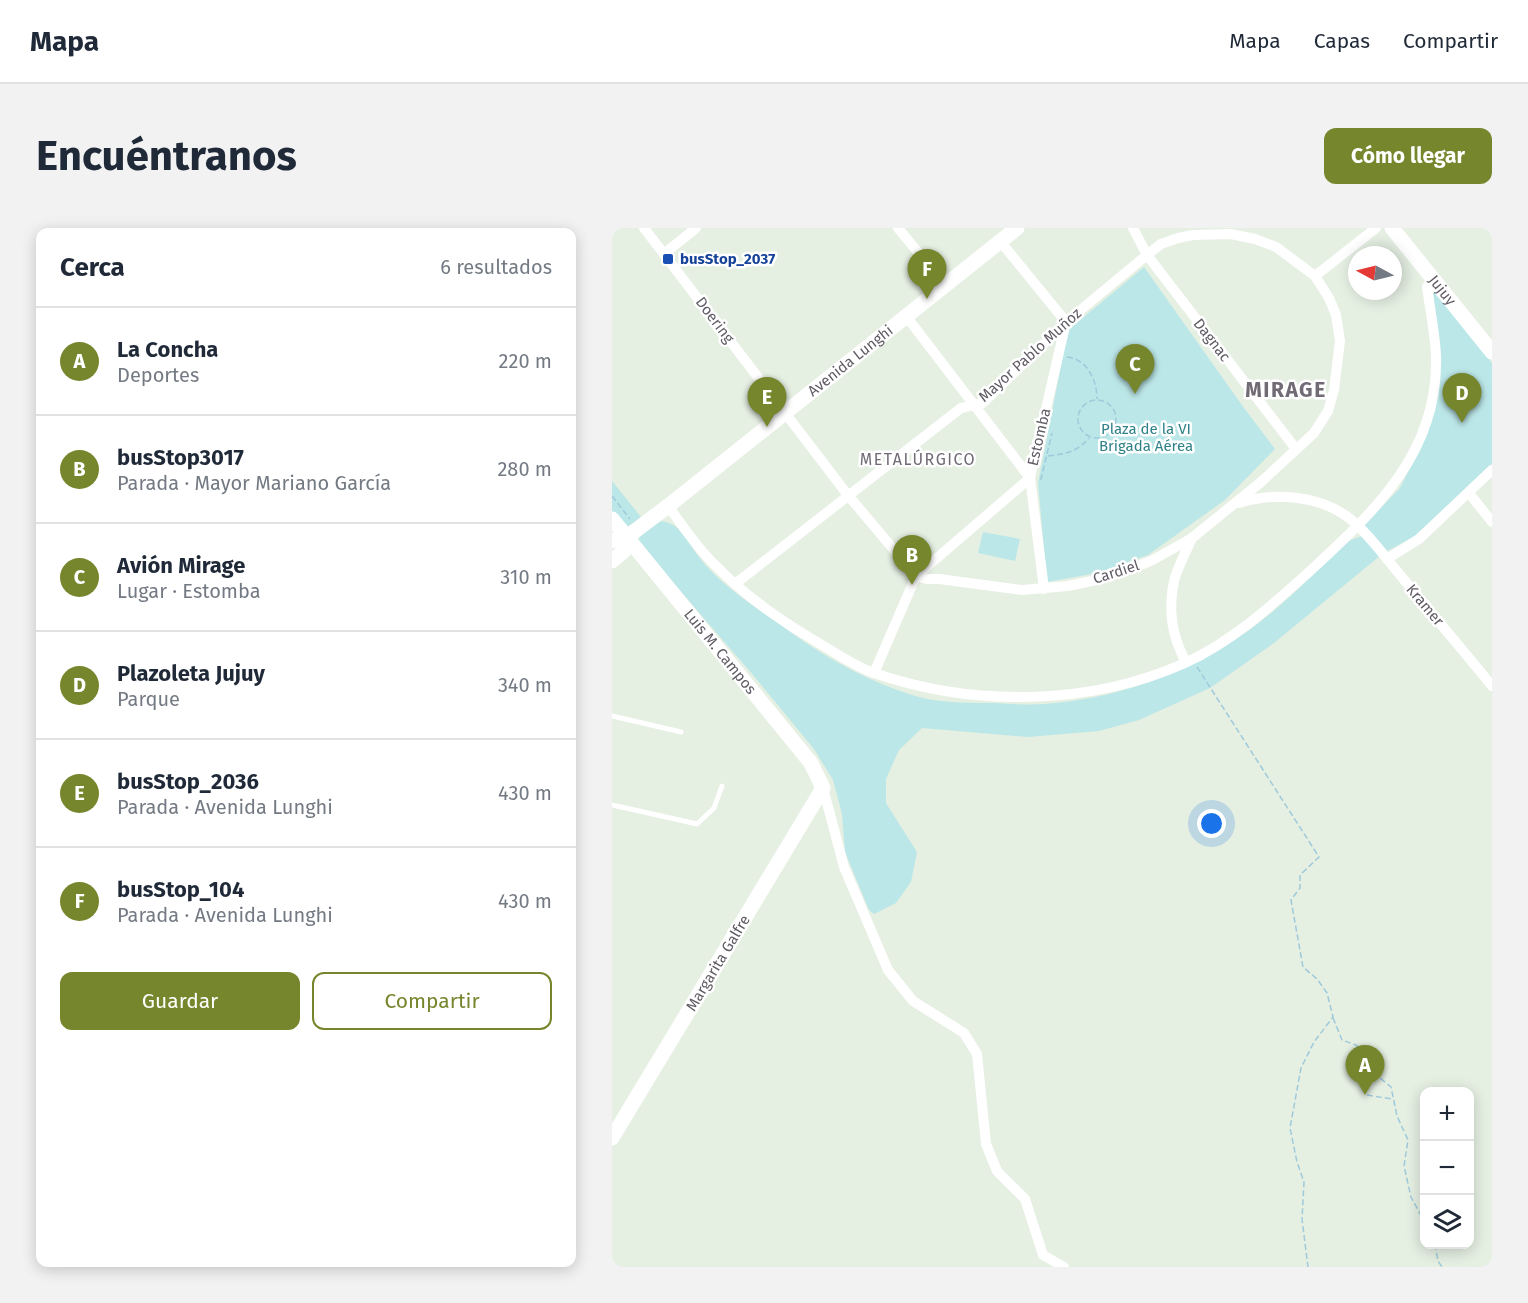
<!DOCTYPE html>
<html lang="es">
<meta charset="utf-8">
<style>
body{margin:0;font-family:"Fira Sans",sans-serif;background:#f2f2f3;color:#1f2937}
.controls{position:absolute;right:18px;bottom:18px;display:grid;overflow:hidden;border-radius:12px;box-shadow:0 3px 15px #0003}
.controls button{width:54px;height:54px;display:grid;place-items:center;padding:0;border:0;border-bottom:2px solid #e0e1e3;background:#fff;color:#1f2937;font:30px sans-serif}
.compass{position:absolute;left:736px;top:18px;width:54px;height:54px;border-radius:50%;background:#fff;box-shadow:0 3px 15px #0003;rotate:277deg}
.you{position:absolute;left:600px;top:596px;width:21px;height:21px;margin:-15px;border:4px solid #fff;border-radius:50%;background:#1a73e8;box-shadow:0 0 0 9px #1a73e833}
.badge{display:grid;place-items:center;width:39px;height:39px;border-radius:50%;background:#76862d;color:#fff;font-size:20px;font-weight:700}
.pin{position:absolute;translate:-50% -50px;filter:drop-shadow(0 2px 3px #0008)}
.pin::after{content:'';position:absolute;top:32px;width:21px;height:18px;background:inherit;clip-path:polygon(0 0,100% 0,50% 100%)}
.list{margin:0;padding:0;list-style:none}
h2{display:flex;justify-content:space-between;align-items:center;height:78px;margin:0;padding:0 24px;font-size:26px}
h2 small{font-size:20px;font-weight:400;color:#747a83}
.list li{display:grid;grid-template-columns:39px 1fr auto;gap:18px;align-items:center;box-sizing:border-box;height:108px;padding:0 24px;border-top:2px solid #e0e1e3}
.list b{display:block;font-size:22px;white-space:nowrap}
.list p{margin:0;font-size:20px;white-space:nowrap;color:#747a83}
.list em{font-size:20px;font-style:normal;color:#747a83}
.actions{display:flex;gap:12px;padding:18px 24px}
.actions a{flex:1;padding:14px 0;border:2px solid #76862d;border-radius:12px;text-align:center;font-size:21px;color:#76862d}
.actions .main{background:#76862d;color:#fff}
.icon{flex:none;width:33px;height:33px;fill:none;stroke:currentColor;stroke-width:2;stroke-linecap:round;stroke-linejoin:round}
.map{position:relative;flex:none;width:880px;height:1039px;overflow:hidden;border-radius:12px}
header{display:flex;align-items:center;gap:36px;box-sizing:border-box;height:84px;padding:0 30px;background:#fff;border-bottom:2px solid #e0e1e3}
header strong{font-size:28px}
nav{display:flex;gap:33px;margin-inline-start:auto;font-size:21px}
.intro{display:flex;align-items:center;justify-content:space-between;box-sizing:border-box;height:144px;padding:0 36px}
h1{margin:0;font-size:42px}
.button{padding:15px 27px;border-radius:12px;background:#76862d;color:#fff;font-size:21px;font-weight:700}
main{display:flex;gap:36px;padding:0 36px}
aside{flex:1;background:#fff;border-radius:12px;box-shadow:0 3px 15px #0003}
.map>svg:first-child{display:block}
</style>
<header>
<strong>Mapa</strong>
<nav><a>Mapa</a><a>Capas</a><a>Compartir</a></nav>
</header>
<div class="intro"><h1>Encuéntranos</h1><a class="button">Cómo llegar</a></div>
<main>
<aside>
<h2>Cerca<small>6 resultados</small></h2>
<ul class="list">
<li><span class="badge">A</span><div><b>La Concha</b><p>Deportes</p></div><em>220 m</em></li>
<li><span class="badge">B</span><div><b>busStop3017</b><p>Parada · Mayor Mariano García</p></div><em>280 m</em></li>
<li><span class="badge">C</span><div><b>Avión Mirage</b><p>Lugar · Estomba</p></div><em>310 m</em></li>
<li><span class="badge">D</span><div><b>Plazoleta Jujuy</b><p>Parque</p></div><em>340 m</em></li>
<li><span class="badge">E</span><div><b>busStop_2036</b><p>Parada · Avenida Lunghi</p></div><em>430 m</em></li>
<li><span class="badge">F</span><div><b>busStop_104</b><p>Parada · Avenida Lunghi</p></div><em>430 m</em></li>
</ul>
<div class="actions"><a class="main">Guardar</a><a>Compartir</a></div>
</aside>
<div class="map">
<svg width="880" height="1039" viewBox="0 0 880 1039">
<rect width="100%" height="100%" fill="#e5efe2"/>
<!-- green -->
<g fill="#bce7e8">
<path d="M532,39L632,180L663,221L613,272L536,327L485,345L435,354L426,255L456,102Z"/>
<path d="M824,64L880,135V236L803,308L775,323L751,300L753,296L788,260L815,206L823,183L828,137L821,65Z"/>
<path d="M0,253L29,289L21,296L16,298L10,295L0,283Z"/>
<path d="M50,293C71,297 75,314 87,329C107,356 143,379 170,398C213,430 263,458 315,471C337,475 361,475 383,475C399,476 416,477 433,476C501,471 567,448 624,411C666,384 700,347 736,313L750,308L769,327L662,415L598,460L527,492L487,503L416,509L310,500L287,522L274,551V575L305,624L299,654L284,675L262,686L257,682L233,624L230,586L221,552L202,521L141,447L26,314C29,302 38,296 50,293Z"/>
<path d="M371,304L408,311L403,333L366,325Z"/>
</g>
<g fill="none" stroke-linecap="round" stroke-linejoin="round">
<!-- path -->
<g stroke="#9ecadb" stroke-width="1.5" stroke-dasharray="6 3" stroke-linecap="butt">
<path d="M455,129C475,131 485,152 485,171"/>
<circle cx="485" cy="191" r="19"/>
<path d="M436,228C454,226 465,224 477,210"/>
<path d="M428,251H429L440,205"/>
<path d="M0,268L18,291"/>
<path d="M585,439L707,629L688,647V660L679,672L691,739L705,751L715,765L721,789L702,814L689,840L678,900L685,934L692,954L690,991L696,1039"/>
<path d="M721,790L730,812L744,817L756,829L763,846L779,859L785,888L796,912L792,938L799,969L812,993"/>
<path d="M755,867L780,871"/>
<path d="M823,1016L826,1033L830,1039"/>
</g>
<!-- lane -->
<g stroke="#fff" stroke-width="5">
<path d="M0,488L69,504"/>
<path d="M0,577L85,596L102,580L110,558"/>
</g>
<!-- street -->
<g stroke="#fff" stroke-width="10">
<path d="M32,0L235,266L304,348L315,351H327L410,362L456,358L489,351L539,333L580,310L649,254L702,205L716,183L722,162L728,113L724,87L717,70L703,48L664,19L643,11L619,6L581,7L566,10L549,16L535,27L454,94L371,175L349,180L123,356"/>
<path d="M286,0L333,57"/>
<path d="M521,0L535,27L684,221"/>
<path d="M388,13L454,94L418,250L432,361"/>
<path d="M52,26L84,0"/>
<path d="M703,48L764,0"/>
<path d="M294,88L418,250"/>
<path d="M857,265L880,294"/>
<path d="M627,275C662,264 707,267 737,290C757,306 773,329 789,348C819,385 850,421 880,458"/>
<path d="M56,278C71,298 85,320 103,337C136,371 174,396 215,420C230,429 245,439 262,445C361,479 477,478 573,435C621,413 659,378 698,343C763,283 827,224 824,128C823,105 818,82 815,59L820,51"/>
<path d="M775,331L807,311L880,242"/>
<path d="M574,434C560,409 556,381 562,353C566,338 574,324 580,310"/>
<path d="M262,445L304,348L418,250"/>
<path d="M211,560L232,639L276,742L301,773L352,805L365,826L374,916L385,943L413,971L431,1027L452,1039"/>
</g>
<!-- secondary -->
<g stroke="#fff" stroke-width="15">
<path id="s1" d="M780,0L880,124"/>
<path id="s2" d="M0,291L199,535L211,560L0,910"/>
<path id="s3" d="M0,313L15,309L56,278L405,0"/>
<path d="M0,333L12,323L15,309"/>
</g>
</g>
<!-- markers -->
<rect fill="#1a4fb4" stroke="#fff" stroke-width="2" x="50" y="25" width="12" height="12" rx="3"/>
<g text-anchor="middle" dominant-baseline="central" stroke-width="5" stroke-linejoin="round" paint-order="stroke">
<!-- transit labels -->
<g font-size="15" font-weight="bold" fill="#164399" stroke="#fff" text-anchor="start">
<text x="68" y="31">busStop_2037</text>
</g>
<!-- street labels -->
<g font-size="15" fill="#605b64" stroke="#fff">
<text stroke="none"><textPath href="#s1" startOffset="80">Jujuy</textPath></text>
<text transform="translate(103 92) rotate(53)">Doering</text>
<text transform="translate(600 112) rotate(52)">Dagnac</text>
<text transform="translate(418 127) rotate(-42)">Mayor Pablo Muñoz</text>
<text stroke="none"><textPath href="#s3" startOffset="300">Avenida Lunghi</textPath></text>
<text transform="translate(427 209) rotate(-77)">Estomba</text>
<text transform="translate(504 344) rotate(-18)">Cardiel</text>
<text transform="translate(813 377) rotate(50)">Kramer</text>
<text stroke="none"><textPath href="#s2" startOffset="171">Luis M. Campos</textPath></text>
<text transform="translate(106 735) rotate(-59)">Margarita Galfre</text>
</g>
<!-- park labels -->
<g font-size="15" fill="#2e8188" stroke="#fff">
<text x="534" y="201">Plaza de la VI<tspan x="534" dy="17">Brigada Aérea</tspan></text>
</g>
<!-- neighbourhood labels -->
<g font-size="16" letter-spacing="1.5" fill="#716b76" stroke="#fff">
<text x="306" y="231">METALÚRGICO</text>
</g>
<!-- district labels -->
<g font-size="21" font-weight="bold" letter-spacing="1.5" fill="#716b76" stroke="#fff">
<text x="674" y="162">MIRAGE</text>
</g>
</g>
</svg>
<div class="controls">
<button>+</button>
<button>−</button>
<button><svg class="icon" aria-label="layers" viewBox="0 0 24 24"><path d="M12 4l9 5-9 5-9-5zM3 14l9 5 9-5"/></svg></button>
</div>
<svg class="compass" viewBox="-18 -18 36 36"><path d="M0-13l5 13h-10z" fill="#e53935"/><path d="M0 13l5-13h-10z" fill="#747a83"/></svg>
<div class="you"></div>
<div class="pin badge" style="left:753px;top:867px">A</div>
<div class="pin badge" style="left:300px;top:357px">B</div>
<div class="pin badge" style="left:523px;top:166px">C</div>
<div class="pin badge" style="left:850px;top:195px">D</div>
<div class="pin badge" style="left:155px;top:199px">E</div>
<div class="pin badge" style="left:315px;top:71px">F</div>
</div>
</main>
